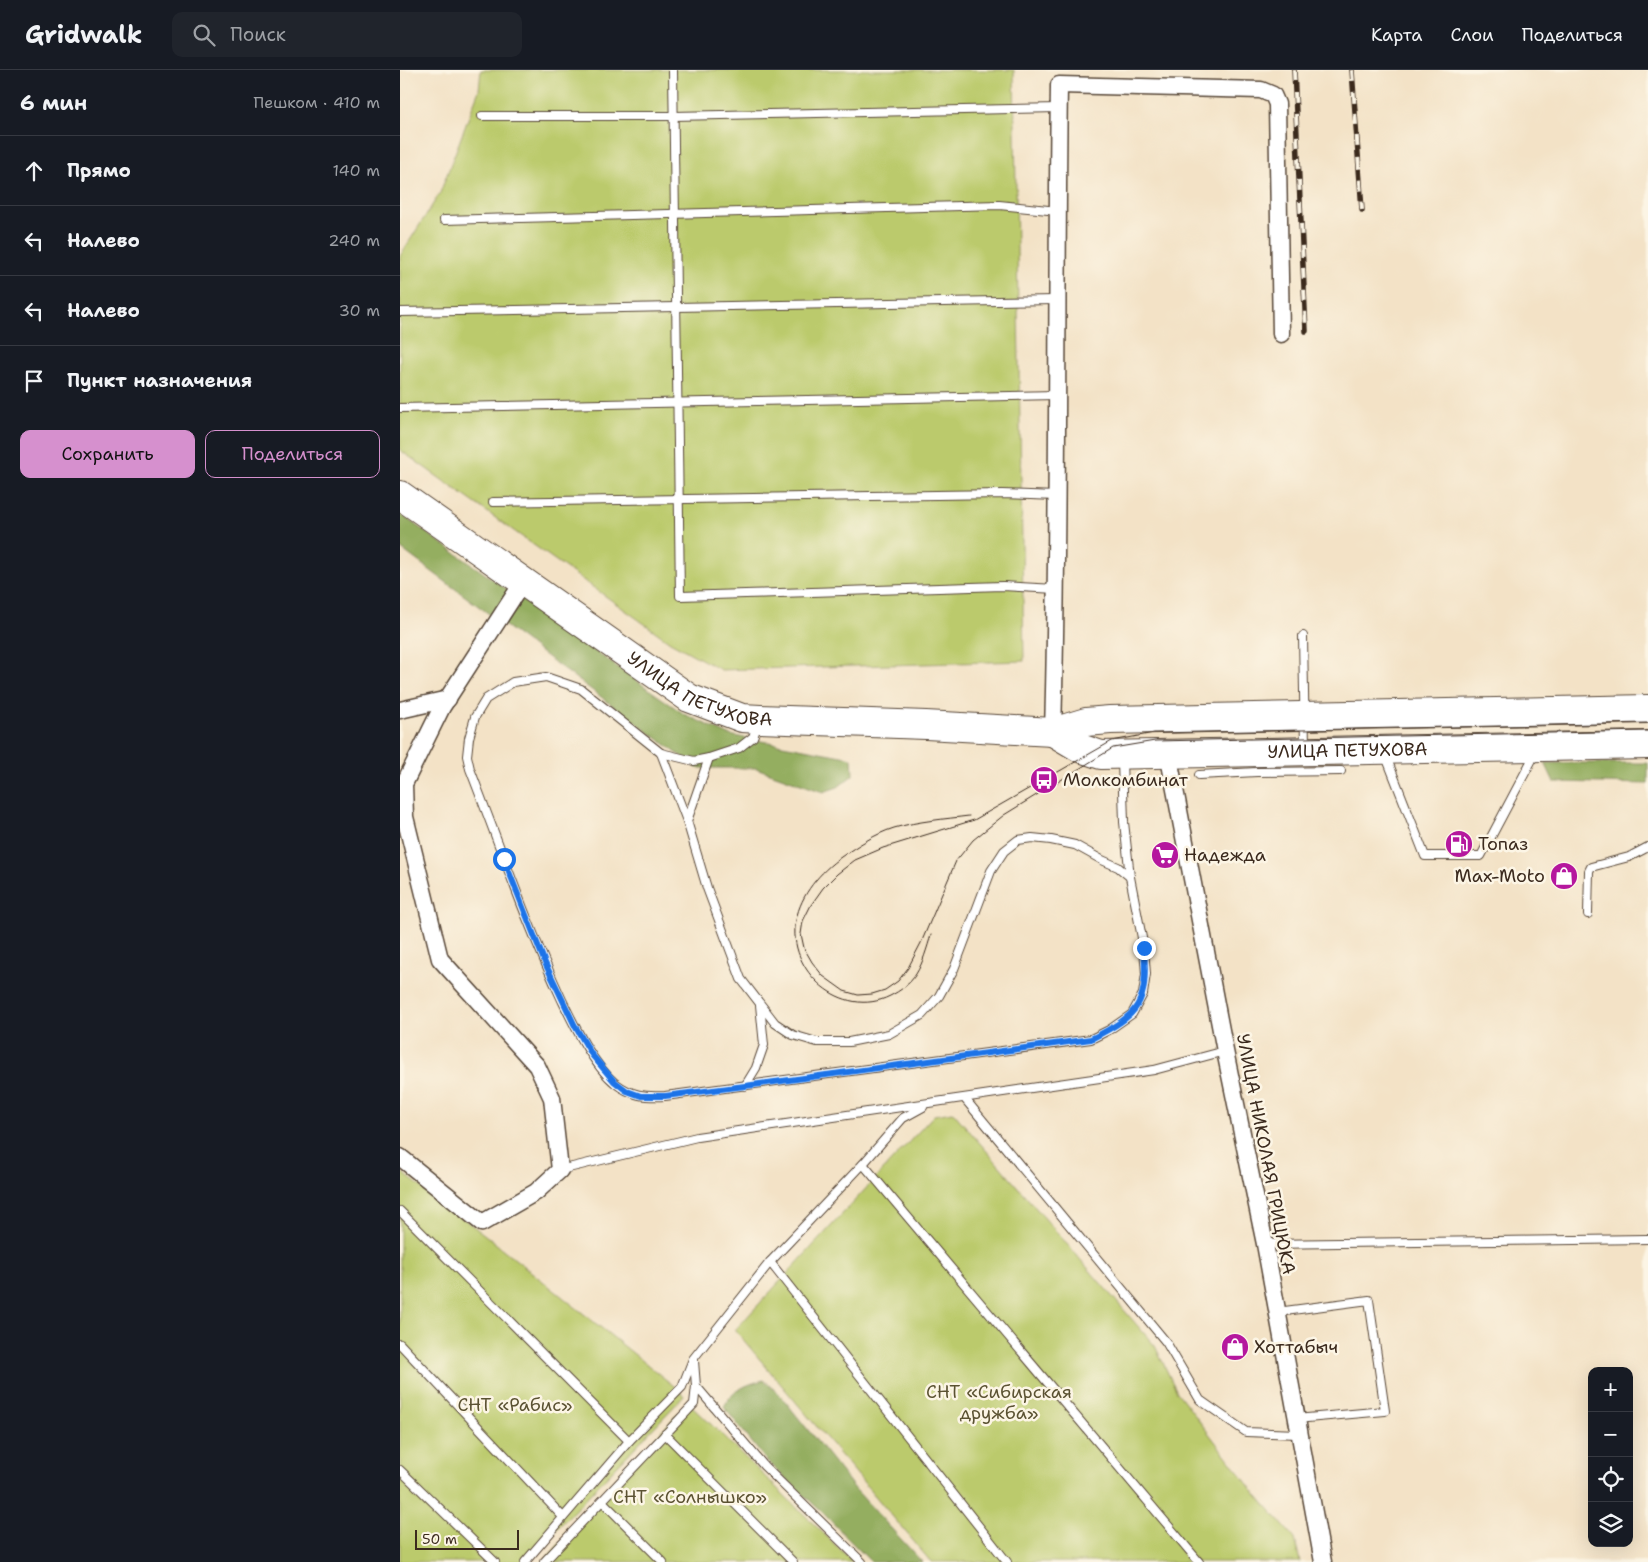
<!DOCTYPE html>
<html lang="ru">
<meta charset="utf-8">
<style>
body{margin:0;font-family:"Shantell Sans",sans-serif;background:#20242c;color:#f1f3f6}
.controls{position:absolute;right:15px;bottom:15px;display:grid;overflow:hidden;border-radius:10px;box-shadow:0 5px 20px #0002}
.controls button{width:45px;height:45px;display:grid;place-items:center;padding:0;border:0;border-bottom:1px solid #363941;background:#171b24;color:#f1f3f6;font:25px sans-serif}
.scale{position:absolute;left:15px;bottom:12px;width:104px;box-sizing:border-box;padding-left:5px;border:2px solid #3b2a1e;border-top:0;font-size:14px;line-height:18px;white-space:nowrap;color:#3b2a1e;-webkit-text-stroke:4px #fcf5e5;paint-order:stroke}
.stop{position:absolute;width:15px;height:15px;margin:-11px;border:4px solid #1a73e8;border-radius:50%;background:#fff}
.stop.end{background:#1a73e8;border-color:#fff;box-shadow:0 1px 5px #0008}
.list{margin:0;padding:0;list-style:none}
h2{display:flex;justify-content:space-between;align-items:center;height:65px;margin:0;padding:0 20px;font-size:21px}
h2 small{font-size:16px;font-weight:400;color:#9ea1a6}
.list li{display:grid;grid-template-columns:32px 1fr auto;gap:15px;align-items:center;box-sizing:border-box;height:70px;padding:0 20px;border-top:1px solid #363941}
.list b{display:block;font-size:19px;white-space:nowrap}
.list em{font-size:16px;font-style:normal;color:#9ea1a6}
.actions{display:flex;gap:10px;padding:15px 20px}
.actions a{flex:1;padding:11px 0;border:1px solid #d690ce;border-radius:10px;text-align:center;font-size:18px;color:#d690ce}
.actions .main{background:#d690ce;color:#111}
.icon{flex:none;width:28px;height:28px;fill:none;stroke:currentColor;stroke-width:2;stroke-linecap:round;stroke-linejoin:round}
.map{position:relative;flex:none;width:1248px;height:1492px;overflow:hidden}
header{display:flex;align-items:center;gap:30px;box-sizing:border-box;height:70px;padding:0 25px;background:#171b24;border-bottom:1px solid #363941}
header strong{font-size:24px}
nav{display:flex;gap:28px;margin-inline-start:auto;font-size:18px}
.search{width:350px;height:45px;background:#20242c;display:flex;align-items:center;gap:12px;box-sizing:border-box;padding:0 18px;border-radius:10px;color:#9ea1a6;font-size:19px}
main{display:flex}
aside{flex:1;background:#171b24}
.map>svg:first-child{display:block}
</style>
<header>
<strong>Gridwalk</strong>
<div class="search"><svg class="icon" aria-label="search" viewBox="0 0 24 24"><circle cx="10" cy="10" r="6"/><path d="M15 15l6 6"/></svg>Поиск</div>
<nav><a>Карта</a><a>Слои</a><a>Поделиться</a></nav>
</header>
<main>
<aside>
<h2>6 мин<small>Пешком · 410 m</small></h2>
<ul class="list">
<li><svg class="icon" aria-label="ahead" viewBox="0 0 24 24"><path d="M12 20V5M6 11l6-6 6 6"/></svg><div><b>Прямо</b></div><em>140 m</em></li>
<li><svg class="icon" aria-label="left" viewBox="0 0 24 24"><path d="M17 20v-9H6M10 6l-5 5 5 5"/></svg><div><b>Налево</b></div><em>240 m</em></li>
<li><svg class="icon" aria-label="left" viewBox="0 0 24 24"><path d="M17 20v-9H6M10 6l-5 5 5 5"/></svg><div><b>Налево</b></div><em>30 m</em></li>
<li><svg class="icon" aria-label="arrive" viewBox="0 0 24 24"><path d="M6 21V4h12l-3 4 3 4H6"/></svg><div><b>Пункт назначения</b></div></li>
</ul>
<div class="actions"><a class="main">Сохранить</a><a>Поделиться</a></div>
</aside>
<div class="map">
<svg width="1248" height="1492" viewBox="0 0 1248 1492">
<rect width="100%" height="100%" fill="#fcf5e5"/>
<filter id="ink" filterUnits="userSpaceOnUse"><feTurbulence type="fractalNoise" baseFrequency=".02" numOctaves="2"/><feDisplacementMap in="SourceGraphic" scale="10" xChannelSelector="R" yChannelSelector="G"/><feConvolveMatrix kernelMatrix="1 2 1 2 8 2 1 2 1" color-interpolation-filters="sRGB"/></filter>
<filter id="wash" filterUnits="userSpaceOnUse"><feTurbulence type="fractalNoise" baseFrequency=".0096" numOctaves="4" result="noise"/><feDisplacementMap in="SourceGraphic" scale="20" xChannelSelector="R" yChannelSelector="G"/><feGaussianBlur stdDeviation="1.12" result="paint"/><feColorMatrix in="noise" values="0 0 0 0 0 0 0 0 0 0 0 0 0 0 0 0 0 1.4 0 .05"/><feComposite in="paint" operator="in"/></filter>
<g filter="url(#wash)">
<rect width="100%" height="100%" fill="#f3e2c6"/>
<!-- green -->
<g fill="#bbca6c" stroke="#7b7a45">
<path d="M81,0H614L624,591L321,600L270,572L0,380V186L40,123L79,20Z"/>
<path d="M553,1042L755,1276L777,1322L850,1417L895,1469L900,1492H531L335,1260L534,1045Z"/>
<path d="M0,1101L85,1165L279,1320L284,1326L125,1492H0Z"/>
<path d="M288,1332L453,1492H143Z"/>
</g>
<!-- forest -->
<g fill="#94ae60" stroke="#686c3f">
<path d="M0,444L284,644L329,665L452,688L453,705L438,717L423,722L356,698H297L0,478Z"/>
<path d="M1145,693H1248V714L1154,712Z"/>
<path d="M364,1310L381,1326L455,1419L522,1492H471L423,1443L365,1389L324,1337C332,1320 347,1314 364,1310Z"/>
</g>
</g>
<g filter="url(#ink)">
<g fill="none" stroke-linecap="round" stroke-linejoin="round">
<defs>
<g id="lane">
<path d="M273,0L280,526L603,516L656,519"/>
<path d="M82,46H273L659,38"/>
<path d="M44,150L599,135L658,141"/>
<path d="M0,242L657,230"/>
<path d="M0,338L656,325"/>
<path d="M93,432L602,424L657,426"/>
<path d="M903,566L905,677"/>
<path d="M261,683L294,691L309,688L339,678L353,667L358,654"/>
<path d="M985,684L1025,786H1081L1135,684"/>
<path d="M722,690L724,752L730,807"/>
<path d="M799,705L857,702L941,701"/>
<path d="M287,751L261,683L181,619L146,607L113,612L86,629L75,647L69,668L67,686L70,699C100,776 127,855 162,930C174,955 193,995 215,1013C232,1026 244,1027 265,1026L691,969L709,960L732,944L743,924L746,904L744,878L730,807L718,797L702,790L675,775L651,770L632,768L618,770L604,781L591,801L554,899L539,926L522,945L489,964L449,972H417L393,965L375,953L341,909L307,818L287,751L309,688"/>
<path d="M1188,844L1189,801L1191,797L1229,787L1248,777"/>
<path d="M345,1016L356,998L364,975L360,935"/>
<path d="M565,1029L766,1272L800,1330L846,1362L898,1364"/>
<path d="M463,1094L799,1492"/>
<path d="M160,1100L297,1067L754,1000L825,981"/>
<path d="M0,1141L229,1371"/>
<path d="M865,1174L1248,1169"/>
<path d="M370,1192L607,1492"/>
<path d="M877,1242L969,1230L985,1341L896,1349"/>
<path d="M0,1274L163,1447"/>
<path d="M296,1316L364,1396L462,1492"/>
<path d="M265,1364L393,1492"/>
<path d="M0,1400L95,1492"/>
<path d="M202,1431L263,1492"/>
<path d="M125,1492L229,1371L282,1317L293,1289L370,1192L463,1094L503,1048L523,1037"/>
<path d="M144,1492L294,1334L296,1316L294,1291"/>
</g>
<g id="street">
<path d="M0,640L48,629"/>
<path d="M653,662C659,447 656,231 659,15L861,20L873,25L877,34L881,264"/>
<path d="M768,683L825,981L865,1174L923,1492"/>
<path d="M0,1087L82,1153L136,1122L160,1100L152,1028L137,996L40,889L5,747L4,714L42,637L123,512"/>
</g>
<g id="highway">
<path id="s1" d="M0,425L289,628L342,648L360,649L526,655L653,662L686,652L710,650L1248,639"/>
<path id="s2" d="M653,662L680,678L701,685L1248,675"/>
</g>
</defs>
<!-- lane casing -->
<use href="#lane" stroke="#574637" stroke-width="10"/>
<!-- street casing -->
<use href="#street" stroke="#574637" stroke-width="19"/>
<!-- highway casing -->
<use href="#highway" stroke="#574637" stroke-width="30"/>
<!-- lane -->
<use href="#lane" stroke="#fff" stroke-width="8"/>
<!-- street -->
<use href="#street" stroke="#fff" stroke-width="16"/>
<!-- highway -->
<use href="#highway" stroke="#fff" stroke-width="28"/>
<!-- tram -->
<g stroke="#3b2a1e" stroke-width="1">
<path d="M1248,653L754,663L712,671L574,750L483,778L455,790L437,804L423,818L411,835L403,851L401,864L404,878L412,892L423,906L444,921L458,925L472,924L485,920L498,911L508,898L521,873L556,791L573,770L604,745L713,678L755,671L1248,661"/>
<path d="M531,865C527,878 523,893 516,904C510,914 500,921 490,926C443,950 386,901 396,850C401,824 420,802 441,787C457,776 475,764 494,758C518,751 545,749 569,746"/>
</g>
<defs>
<g id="rail">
<path d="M894,0L906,261"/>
<path d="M952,0L962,140"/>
</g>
</defs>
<!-- rail casing -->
<use href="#rail" stroke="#3b2a1e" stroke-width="5.5"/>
<!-- rail -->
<use href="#rail" stroke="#fcf5e5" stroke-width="4" stroke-dasharray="11" stroke-linecap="butt"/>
</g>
</g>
<g fill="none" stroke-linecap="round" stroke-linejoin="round" filter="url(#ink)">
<!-- route -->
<path stroke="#1a73e8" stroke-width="6" d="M104,789L145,893L175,956L192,985L214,1011L227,1021L241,1026H265L345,1016L691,969C740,944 748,934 744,878"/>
</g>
<!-- icons -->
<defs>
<symbol id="bus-disc" viewBox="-11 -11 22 22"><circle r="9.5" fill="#b5179e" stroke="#fcf5e5"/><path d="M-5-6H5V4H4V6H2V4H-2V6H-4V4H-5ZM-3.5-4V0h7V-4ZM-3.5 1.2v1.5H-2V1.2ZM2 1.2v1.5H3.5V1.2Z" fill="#fff"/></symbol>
<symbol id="fuel-disc" viewBox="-11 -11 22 22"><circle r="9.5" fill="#b5179e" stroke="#fcf5e5"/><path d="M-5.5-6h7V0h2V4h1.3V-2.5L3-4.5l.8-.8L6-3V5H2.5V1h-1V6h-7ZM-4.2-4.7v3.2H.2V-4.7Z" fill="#fff"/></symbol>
<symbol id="supermarket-disc" viewBox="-11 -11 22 22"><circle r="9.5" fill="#b5179e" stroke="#fcf5e5"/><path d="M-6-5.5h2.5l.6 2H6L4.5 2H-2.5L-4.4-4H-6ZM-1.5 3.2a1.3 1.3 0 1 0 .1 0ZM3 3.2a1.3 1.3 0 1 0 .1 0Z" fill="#fff"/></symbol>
<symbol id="shop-disc" viewBox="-11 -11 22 22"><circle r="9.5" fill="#b5179e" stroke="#fcf5e5"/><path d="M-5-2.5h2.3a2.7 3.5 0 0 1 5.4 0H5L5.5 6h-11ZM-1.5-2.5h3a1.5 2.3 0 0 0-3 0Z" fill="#fff"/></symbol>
</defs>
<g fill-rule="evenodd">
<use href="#bus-disc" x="628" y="694" width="32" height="32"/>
<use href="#fuel-disc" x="1043" y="758" width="32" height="32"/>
<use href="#supermarket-disc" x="749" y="769" width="32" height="32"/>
<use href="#shop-disc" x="1148" y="790" width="32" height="32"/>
<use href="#shop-disc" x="819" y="1261" width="32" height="32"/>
</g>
<g text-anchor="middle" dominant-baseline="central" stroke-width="5" stroke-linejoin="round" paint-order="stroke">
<!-- street labels -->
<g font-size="18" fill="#3b2a1e" stroke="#fcf5e5">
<text stroke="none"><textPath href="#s1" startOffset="360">УЛИЦА ПЕТУХОВА</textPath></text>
<text stroke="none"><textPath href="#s2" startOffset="300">УЛИЦА ПЕТУХОВА</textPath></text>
<text transform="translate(866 1084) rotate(79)">УЛИЦА НИКОЛАЯ ГРИЦЮКА</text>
</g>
<!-- poi labels -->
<g font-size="18" fill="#3b2a1e" stroke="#fcf5e5" text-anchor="start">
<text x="663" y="710">Молкомбинат</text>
<text x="1078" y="774">Топаз</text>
<text x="784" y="785">Надежда</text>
<text x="1145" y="806" text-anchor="end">Max-Moto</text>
<text x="854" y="1277">Хоттабыч</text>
</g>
<!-- park labels -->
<g font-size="18" fill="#5b5232" stroke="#fcf5e5">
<text x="599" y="1322">СНТ «Сибирская<tspan x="599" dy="21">дружба»</tspan></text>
<text x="115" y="1335">СНТ «Рабис»</text>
<text x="290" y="1427">СНТ «Солнышко»</text>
</g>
</g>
</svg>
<div class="controls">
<button>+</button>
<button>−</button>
<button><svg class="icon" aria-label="locate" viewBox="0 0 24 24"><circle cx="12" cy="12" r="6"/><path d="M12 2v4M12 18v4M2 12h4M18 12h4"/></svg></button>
<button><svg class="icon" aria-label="layers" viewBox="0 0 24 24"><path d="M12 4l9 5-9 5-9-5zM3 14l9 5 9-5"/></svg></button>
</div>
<div class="scale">50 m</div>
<div class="stop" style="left:104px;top:789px"></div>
<div class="stop end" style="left:744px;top:878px"></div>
</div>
</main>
